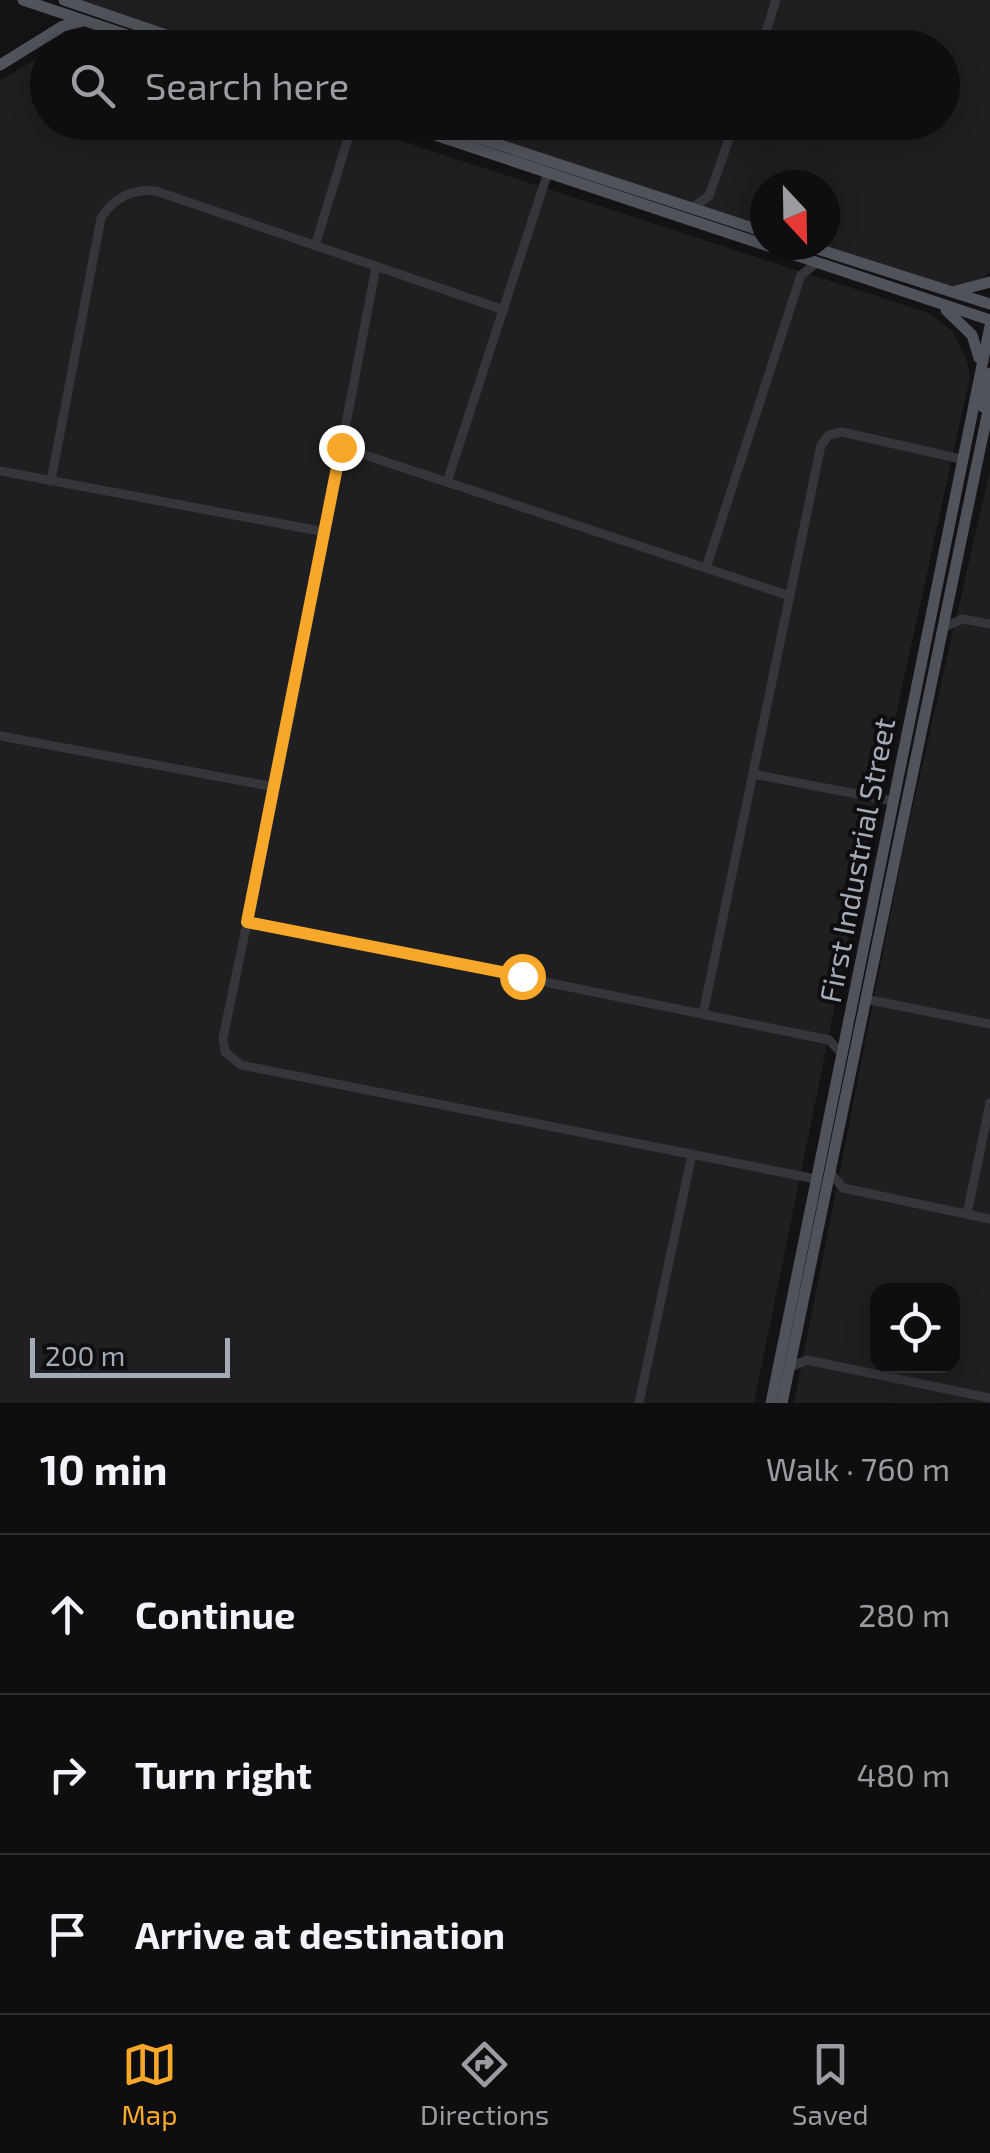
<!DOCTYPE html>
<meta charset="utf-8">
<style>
body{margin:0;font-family:"Exo 2",sans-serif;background:#1c1c1e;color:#f1f3f6}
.controls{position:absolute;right:30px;bottom:30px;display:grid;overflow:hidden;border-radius:20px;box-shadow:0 5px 25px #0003}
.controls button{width:90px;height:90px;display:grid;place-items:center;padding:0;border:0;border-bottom:2px solid #2e2e30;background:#0e0e10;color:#f1f3f6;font:50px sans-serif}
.compass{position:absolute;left:750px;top:170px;width:90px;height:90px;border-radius:50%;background:#0e0e10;box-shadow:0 5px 25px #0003;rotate:158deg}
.scale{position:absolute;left:30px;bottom:25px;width:200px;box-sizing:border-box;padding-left:10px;border:5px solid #a5abb6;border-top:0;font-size:28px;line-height:35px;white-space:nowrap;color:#a5abb6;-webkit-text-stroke:8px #0e0e10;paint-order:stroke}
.stop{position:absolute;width:30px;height:30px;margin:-22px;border:8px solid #f7a82a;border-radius:50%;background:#fff}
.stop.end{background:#f7a82a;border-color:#fff;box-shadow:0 2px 10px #0008}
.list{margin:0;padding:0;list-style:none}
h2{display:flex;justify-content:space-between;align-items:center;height:130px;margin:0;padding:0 40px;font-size:42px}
h2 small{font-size:32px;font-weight:400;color:#9b9c9f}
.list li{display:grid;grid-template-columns:65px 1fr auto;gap:30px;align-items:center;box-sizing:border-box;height:160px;padding:0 40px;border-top:2px solid #2e2e30}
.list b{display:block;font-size:38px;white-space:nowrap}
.list em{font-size:32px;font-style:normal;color:#9b9c9f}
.icon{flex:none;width:55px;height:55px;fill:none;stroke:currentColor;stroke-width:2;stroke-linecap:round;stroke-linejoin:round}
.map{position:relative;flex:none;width:990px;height:1403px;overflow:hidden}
.search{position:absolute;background:#0e0e10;box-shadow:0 5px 25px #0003;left:30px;right:30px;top:30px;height:110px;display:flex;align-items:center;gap:25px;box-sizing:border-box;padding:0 35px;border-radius:55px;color:#9b9c9f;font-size:38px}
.sheet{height:610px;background:#0e0e10}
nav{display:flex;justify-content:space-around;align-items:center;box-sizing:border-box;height:140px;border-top:2px solid #2e2e30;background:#0e0e10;font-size:28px;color:#9b9c9f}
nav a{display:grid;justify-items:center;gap:5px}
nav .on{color:#f7a82a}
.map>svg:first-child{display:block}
</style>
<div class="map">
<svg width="990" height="1403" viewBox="0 0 990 1403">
<rect width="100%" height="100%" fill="#131315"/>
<!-- built -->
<g fill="#1f1f22" fill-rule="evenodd">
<path d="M76,0H990V272L981,280L948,289L815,245H825V185H765V228L445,123L942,122V48L219,47Z"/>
<path d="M47,53L48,122L346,123L931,314L953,332L966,358L970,377L875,810L754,1403H0V80Z"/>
<path d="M990,470V1403H794L905,841ZM878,1290H952V1366H878Z"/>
</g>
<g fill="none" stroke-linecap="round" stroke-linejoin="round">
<!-- minor -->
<g stroke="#34363a" stroke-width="9">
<path d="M761,48L776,0"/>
<path d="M692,208L709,196L735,122"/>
<path d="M315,246L353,122"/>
<path d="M376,267L289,721L223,1038L225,1052L241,1065L816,1179"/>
<path d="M341,447L790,596"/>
<path d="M0,471L325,532"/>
<path d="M51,481L101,218C113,198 134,188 156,191L504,310"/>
<path d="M447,482L548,172"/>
<path d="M706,568L801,275L817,263"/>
<path d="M943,628L962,619L990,624"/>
<path d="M0,736L275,787"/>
<path d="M753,774L893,801"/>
<path d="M247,921L829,1040L843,1055"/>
<path d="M865,999L990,1024"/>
<path d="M703,1014L821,445L829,435L842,432L961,459"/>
<path d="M830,1172L843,1188L990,1219"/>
<path d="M967,1214L990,1103"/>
<path d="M790,1367L807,1360L990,1398"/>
<path d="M639,1403L692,1154"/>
</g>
<!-- major -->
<g stroke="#505359" stroke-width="11">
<path d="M23,0L166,48"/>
<path d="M64,0L204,48"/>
<path d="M0,65L63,26L83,21"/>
<path d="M396,122L990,320"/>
<path d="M430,122L765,232"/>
<path d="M805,245L990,304"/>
<path d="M956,291L990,282"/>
<path d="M946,310L972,335L979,358"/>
<path d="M983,407L990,373"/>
<path d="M771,1403L990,326"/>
<path d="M782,1403L990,401"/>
</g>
</g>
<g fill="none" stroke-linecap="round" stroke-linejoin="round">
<!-- route -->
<path stroke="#f7a82a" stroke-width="12" d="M341,447L247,922L522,976"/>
</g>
<g text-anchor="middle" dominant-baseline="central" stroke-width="8" stroke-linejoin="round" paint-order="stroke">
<!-- street labels -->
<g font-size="30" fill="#a5abb6" stroke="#0e0e10">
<text transform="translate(856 860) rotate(-79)">First Industrial Street</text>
</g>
</g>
</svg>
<div class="controls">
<button><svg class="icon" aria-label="locate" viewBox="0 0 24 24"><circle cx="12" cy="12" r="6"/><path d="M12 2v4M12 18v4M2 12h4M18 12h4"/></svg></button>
</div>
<svg class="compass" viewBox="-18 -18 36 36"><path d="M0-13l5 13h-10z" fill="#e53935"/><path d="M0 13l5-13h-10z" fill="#9b9c9f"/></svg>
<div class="scale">200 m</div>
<div class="stop" style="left:522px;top:976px"></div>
<div class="stop end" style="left:341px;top:447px"></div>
<div class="search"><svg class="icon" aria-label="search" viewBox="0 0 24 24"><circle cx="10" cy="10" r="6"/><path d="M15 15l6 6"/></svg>Search here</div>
</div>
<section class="sheet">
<h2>10 min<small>Walk · 760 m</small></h2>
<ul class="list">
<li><svg class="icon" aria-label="ahead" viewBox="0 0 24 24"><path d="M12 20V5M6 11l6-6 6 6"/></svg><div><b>Continue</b></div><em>280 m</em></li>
<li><svg class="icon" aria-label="right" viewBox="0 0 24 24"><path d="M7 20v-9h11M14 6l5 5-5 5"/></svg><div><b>Turn right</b></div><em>480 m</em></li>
<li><svg class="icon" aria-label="arrive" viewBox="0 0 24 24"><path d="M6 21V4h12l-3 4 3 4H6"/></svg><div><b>Arrive at destination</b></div></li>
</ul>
</section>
<nav>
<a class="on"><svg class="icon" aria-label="map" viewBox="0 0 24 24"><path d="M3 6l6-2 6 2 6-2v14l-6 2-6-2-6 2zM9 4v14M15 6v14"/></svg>Map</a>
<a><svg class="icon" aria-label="directions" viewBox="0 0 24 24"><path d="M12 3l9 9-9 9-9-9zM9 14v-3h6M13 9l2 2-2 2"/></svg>Directions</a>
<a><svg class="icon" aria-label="saved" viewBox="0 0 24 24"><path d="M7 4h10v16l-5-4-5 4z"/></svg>Saved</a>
</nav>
